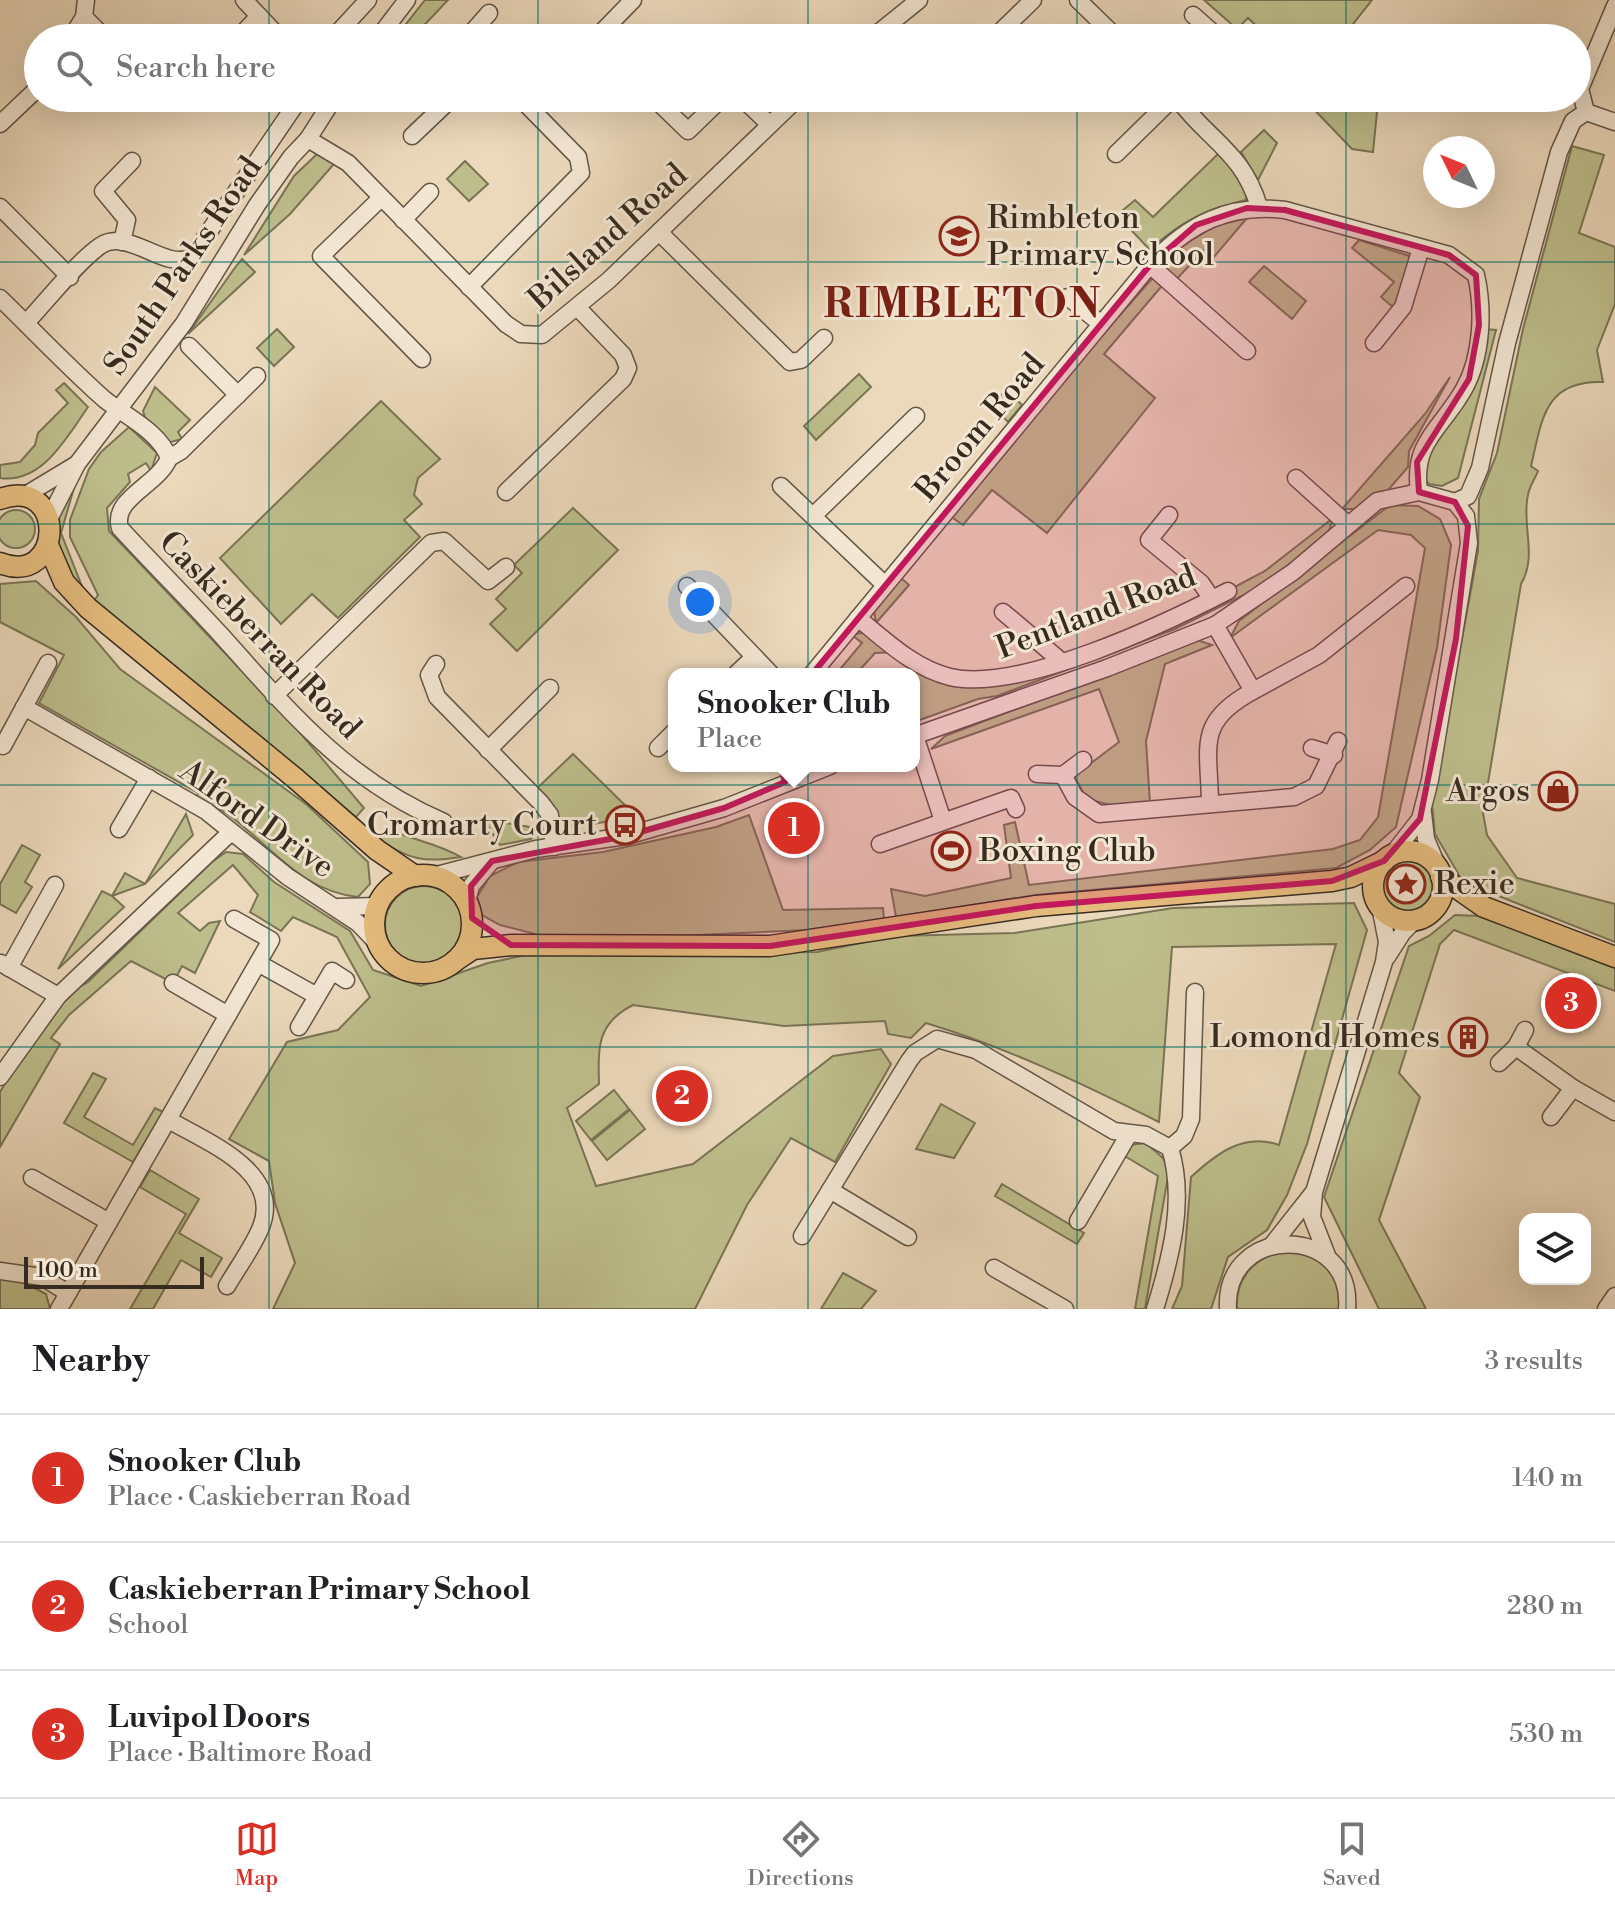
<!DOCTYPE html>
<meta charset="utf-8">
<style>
body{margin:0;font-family:"Libre Bodoni",serif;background:#f2f2f2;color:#202124}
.controls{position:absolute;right:24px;bottom:24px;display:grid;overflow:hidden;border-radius:16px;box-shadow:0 8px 32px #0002}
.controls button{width:72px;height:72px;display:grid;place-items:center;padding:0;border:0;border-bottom:2px solid #e0e0e0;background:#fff;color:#202124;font:40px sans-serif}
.compass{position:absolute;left:1423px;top:136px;width:72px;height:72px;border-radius:50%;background:#fff;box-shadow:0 8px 32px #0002;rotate:313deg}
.scale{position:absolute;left:24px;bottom:20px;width:180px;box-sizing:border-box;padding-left:8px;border:4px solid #372b20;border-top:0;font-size:22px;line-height:28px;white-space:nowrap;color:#372b20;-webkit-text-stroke:6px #f3e6d3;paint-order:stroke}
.you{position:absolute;left:700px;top:602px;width:28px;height:28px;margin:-20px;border:6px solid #fff;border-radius:50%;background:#1a73e8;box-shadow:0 0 0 12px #1a73e833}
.badge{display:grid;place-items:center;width:52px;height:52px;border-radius:50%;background:#d93025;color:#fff;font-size:26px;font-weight:700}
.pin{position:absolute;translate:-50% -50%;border:4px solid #fff;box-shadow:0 2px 8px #0006}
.popup{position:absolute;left:668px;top:668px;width:252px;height:104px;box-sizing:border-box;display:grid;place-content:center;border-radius:16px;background:#fff;filter:drop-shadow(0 2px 6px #0005);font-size:26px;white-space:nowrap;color:#757577}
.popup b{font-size:30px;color:#202124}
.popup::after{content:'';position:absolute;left:50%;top:100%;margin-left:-16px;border:16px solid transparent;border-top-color:#fff}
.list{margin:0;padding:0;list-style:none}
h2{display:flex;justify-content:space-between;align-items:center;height:104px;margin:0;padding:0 32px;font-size:34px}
h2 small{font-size:26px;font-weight:400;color:#757577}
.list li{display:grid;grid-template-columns:52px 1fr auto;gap:24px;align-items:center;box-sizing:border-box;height:128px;padding:0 32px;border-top:2px solid #e0e0e0}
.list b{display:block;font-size:30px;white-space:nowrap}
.list p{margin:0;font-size:26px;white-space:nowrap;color:#757577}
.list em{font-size:26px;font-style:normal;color:#757577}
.icon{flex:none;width:44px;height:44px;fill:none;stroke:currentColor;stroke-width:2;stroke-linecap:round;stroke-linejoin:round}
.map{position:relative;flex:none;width:1615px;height:1309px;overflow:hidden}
.search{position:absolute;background:#fff;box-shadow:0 8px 32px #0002;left:24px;right:24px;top:24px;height:88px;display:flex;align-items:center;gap:20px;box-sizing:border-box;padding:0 28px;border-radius:44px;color:#757577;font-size:30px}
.sheet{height:488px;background:#fff}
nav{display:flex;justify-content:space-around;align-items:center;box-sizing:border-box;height:112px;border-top:2px solid #e0e0e0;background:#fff;font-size:22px;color:#757577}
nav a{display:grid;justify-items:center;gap:4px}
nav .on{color:#d93025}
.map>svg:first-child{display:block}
</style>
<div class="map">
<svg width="1615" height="1309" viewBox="0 0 1615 1309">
<rect width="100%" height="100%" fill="#ecd9bc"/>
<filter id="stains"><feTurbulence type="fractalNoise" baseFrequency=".0025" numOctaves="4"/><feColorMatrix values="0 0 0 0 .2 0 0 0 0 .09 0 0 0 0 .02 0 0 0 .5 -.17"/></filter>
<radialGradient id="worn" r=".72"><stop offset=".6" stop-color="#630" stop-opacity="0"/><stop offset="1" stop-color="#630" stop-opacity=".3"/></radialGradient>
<!-- green -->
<g fill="#bebe8c" stroke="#7a7456" stroke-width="2">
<path d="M425,0H448L412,38H395Z"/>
<path d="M1204,0H1372L1342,38H1269L1248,18L1237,29Z"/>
<path d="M1303,98H1361L1377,112L1373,152L1352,149Z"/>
<path d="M1264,130L1277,143L1258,180L1241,152Z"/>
<path d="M1572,146L1604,155L1579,233L1615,247V304L1597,350L1603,382C1544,380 1542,420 1531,466L1538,471C1535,479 1529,487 1528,495C1521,524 1538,556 1521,584L1483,813L1487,835L1517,878L1615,904V942L1463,882L1435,834L1432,804L1478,551L1479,499L1497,453L1523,329Z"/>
<path d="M1220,152L1247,188L1246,200C1208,208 1178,223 1150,250L1117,215L1135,200L1153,217Z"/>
<path d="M317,154L334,164L290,214L244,255L294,176Z"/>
<path d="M465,161L488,184L469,201L447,179Z"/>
<path d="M1247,218L1213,258L1204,250L1172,284L1166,281L1104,354L1155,398L1047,533L992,490L963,525L950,516L1025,423L1179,248L1215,226Z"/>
<path d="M1359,240L1419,259L1400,313L1381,297L1394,282L1352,248Z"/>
<path d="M242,259L255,272L188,334L234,269Z"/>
<path d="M1264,266L1306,301L1292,319L1249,282Z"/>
<path d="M277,329L294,347L274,366L257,348Z"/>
<path d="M1484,329L1496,330L1458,478L1442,486L1429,484L1420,472Z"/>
<path d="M859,374L871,387L816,440L804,426Z"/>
<path d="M1450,377L1409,451L1408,467L1389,489L1355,509H1342L1425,414Z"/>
<path d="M64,383L88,407C67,437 42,484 0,478V465L20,462L35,445L38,433L68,403L56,390Z"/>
<path d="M155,387L190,420L178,432L182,439L167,443L148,427L143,411Z"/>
<path d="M1007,390L1022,405L1008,422L991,404Z"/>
<path d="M381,401L440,459L418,478L414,495L422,504L404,520L420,537L338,618L312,594L281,624L220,558Z"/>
<path d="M129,427L157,453L151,471L146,463L128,474L130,482L107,508L109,531L296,728L364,808L356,817L91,605L98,595L70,537V520L89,469L101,452Z"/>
<path d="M80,467L61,533L85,594C41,542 51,523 80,467Z"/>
<path d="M1390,505L1418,506L1440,519L1451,545L1437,648L1396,827L1370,850L1336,868L1036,895L896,917L891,889L925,896L1011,878L1004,825L1015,822L1029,885L1333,849L1360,840L1378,817L1425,548L1411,535L1378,530L1230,638L1239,621Z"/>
<path d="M573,508L618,550L517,651L490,624L506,609L496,599L522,573L514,565Z"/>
<circle cx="16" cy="529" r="19"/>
<path d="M1333,518L1327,537L1252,591L1175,629L997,696L978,699L914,722V674H903L913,662L933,671L1009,678L1212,599L1265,571Z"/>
<path d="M900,577L909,585L876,623L874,611Z"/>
<path d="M36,581L76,617L120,669L306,804L368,862L370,884L358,897C303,891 275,851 234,819C224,810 208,804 196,798L198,793L39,703L64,655L0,622V584Z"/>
<path d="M873,630L900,652L875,653L856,674H836L862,643L852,635Z"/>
<path d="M1197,640L1212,645L1165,664L1146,741L1150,803L1122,808L1087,799L1074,776L1119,742L1099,689L931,749L945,736Z"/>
<path d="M573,754L637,817L553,830L531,794Z"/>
<path d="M186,814L193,835L145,884L112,896L124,907L58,969L102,891L112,896L125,873L145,884Z"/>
<path d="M749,815L783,910L883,908L884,919L806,930L652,937L539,935L500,925L482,915L477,897L490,876L518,862L603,852L716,827Z"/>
<path d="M483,819L541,829L531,839L500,845Z"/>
<path d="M386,828C412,840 437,843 461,857C424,863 409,860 377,838Z"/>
<path d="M22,845L40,855L25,882L32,887L16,913L0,904V884Z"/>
<path d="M226,852L243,854L274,882L350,931L373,970L421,986L488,963L531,954L817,952L895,936L1015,933L1173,908L1354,903L1367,930L1307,1144L1287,1195L1267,1230L1228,1257L1211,1309H1172L1182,1286L1191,1177C1216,1154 1244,1132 1279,1145L1336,944L1172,947L1159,1122C1083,1084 1008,1048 926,1023L911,1038L888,1034L885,1021L784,1026L633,1005C597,1023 598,1047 599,1084L567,1108L596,1186L693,1164L833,1056L881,1049L891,1064L835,1162L791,1138L747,1205L695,1309H273L295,1263L275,1203L269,1161L229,1139L287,1042L338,1030L370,997L337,937L293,917L281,931L250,912L258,895L233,865L178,913L200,931L209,923L220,921L195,973L182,966L173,983L131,961L69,1015L51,1038L60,1044L0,1147V1092L33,1035L65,995L88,982L212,862Z"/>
<circle cx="1409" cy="885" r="27"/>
<circle cx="424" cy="925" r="39"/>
<path d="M1455,915L1481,916L1615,968V991L1454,930L1440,944L1399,1073L1420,1097L1379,1220L1426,1309H1379L1324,1197L1409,946L1429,936Z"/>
<path d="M93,1073L106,1079L84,1117L133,1145L155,1108L163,1112L133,1162L64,1123Z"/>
<path d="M614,1090L629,1109L591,1140L576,1121Z"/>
<path d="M941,1104L975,1123L954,1158L916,1149Z"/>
<path d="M630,1110L645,1129L607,1160L592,1141Z"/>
<path d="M1146,1143L1163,1158L1169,1171L1145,1309H1135L1158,1176L1123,1155L1130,1145Z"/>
<path d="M150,1170L199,1199L179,1233L222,1258L211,1277L181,1260L153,1309H130L186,1214L140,1187Z"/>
<path d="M1002,1184L1084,1233L1077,1244L995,1196Z"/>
<path d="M1280,1251C1316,1253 1342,1268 1339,1309H1237C1235,1280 1252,1260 1280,1251Z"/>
<path d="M843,1273L876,1291L861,1309H821Z"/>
<path d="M0,1278L23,1282L46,1294L50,1309H0Z"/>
</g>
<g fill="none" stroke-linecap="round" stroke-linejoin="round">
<defs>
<g id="minor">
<path d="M244,0L280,38"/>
<path d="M1078,0L1117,38"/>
<path d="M1193,15L1219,38"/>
<path d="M84,17L105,38"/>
<path d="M999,33L1033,0"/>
<path d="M71,38L84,17L86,0"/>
<path d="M238,38L259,16"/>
<path d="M333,38L368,0"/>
<path d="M378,38L407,0"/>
<path d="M467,38L489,13"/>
<path d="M596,38L633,0"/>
<path d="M872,38L919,0"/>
<path d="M654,98L688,131L722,98"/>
<path d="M742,98L769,124"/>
<path d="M1177,98C1209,141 1243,152 1259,207"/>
<path d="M1586,112L1580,89L1615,6"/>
<path d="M1586,112L1615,122"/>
<path d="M0,124L38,88"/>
<path d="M412,136L452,98"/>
<path d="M308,139L348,163L506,324L521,334L542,335L609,280L798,98"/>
<path d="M1116,154L1173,98"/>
<path d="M381,198L321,256L422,359"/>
<path d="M0,207L70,277"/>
<path d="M403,220L430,192"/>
<path d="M659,232L790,362L801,360L824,338"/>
<path d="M122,242L127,220L103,191L132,161"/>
<path d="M1150,265L1247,351"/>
<path d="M469,287L581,173L578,157L528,106L537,98"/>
<path d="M1068,297L1101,324"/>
<path d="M0,298C34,331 68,367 104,399C125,416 159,431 169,458"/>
<path d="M26,323C46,302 78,261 100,246C128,227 163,270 191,258L300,98"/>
<path d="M1374,343L1403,307L1421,248"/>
<path d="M189,346L238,395"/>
<path d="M169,458C159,485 111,498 120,528C153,564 188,599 221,635C289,711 347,781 444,822"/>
<path d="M169,458L181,451L257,376"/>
<path d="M1296,478L1347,524"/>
<path d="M781,486L885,585"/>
<path d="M506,492L623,379L628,368L623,355L577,307"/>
<path d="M24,496L77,464"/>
<path d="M1455,502L1468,496L1480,468L1507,343L1559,152L1573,121L1586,112"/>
<path d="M1169,515L1149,540L1201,583L1212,599"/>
<path d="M813,516L916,416"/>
<path d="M49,519L77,464L184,323L257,205L291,157L308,139L334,98"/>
<path d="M687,586L771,674"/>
<path d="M1003,612L1061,661"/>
<path d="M858,618C886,641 914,668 950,677C1020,693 1164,624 1228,591"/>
<path d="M436,664L429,675L437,697L541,803L550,815L554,847"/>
<path d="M736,674L754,657"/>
<path d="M812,674L1150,265C1188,224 1229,203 1285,210L1449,255L1476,275C1484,310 1482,357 1464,389C1441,430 1412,441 1419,492"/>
<path d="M1253,691L1319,655L1406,586"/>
<path d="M274,696L431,543L444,541L488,581L506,567"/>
<path d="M24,707L206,811L288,877L358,923L379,945"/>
<path d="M914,736L1107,668L1215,625L1293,572L1377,501L1419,492L1455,502"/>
<path d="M915,736L943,821"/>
<path d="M3,746L48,663"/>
<path d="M658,748L674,732"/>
<path d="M1312,748L1334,755"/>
<path d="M488,750L550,688"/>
<path d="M1037,774L1063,775L1083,760"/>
<path d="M1063,775L1075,797L1099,814L1294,797L1316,786L1338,741"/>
<path d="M1210,802C1209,745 1196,722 1253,691L1215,625"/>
<path d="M1423,813L1426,839L1439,870"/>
<path d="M119,829L149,778"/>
<path d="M880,844L1011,798L1016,809"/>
<path d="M1392,855L1420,819L1430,780L1469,543L1466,516L1455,502"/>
<path d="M433,876L536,849L626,836L724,808L830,766"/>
<path d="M467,902L471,886L491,862"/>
<path d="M338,907L378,906"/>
<path d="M1387,957L1403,932L1414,921"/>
<path d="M1,963L58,996"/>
<path d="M258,963L317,996"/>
<path d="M9,968L55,885"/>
<path d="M173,983L228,1015"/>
<path d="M299,1027L332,971L346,980"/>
<path d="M1516,1047L1573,1088L1615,1112"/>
<path d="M1499,1063L1516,1047L1525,1030"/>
<path d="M0,1077L58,996L230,833"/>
<path d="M1551,1117L1573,1088"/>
<path d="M169,1120C206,1142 283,1171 261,1227C253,1247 238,1267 227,1286"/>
<path d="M1170,1148L1184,1136L1191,1119L1195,992"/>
<path d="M32,1178L109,1222"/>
<path d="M830,1190L908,1237"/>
<path d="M1078,1221L1129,1134"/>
<path d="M802,1236L909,1061L915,1053L937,1039L976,1050L1114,1131L1146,1135L1170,1148"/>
<path d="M1272,1245L1313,1193"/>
<path d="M1328,1258L1312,1217L1314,1192L1384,962L1387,942L1380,906"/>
<path d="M994,1268L1065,1309"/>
<path d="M0,1271L42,1277L68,1293"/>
<path d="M59,1309L271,940L234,919"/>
<path d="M1155,1309C1171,1257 1186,1200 1170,1148"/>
<path d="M1228,1309C1223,1223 1354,1223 1347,1309"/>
<path d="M1606,1309L1615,1296"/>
</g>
<g id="major">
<path d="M0,499C68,475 64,588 0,563"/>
<path d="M48,545L64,582L88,608L296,779L377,850L415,876"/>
<circle cx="1408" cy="886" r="35"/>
<circle cx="423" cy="924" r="49"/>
<path d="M1441,877L1484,907L1615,957"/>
<path d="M455,961L473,949L511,945L770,946L1036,906L1332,881L1351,877L1384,861"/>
</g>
</defs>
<!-- minor casing -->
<use href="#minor" stroke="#645647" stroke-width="19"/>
<!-- major casing -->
<use href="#major" stroke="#372b20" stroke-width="23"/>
<!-- minor -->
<use href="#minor" stroke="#f3e6d3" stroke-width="16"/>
<!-- major -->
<use href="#major" stroke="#e6bc7e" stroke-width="20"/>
</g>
<!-- marked area -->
<path fill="#c2185b" fill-opacity="0.2" stroke="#c2185b" stroke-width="6" stroke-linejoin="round" d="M1247,208L1285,210L1449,255L1476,275L1479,325L1469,379L1417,462L1419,492L1455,502L1468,526L1456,639L1420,819L1384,861L1332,881L1036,906L770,946L511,945L472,918L471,886L492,861L626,836L724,808L785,782L773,739L780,713L1150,265L1196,225Z"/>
<!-- grid -->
<path fill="none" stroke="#0f766e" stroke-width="2" stroke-opacity="0.55" d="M269,0V38M538,0V38M808,0V38M1077,0V38M1346,0V38M269,98V1309M538,98V1309M808,98V1309M1077,98V1309M1346,98V1309M0,262H1615M0,524H1615M0,785H1615M0,1047H1615"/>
<!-- icons -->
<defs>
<symbol id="school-ring" viewBox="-11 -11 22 22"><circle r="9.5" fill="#f3e6d3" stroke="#8f2418" stroke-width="1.5"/><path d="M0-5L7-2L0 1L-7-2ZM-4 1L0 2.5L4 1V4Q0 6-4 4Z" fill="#8f2418"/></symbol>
<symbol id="shop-ring" viewBox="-11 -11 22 22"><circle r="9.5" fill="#f3e6d3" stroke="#8f2418" stroke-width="1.5"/><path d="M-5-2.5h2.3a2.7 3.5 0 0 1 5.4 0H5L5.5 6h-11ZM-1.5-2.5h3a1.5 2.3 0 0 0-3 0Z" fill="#8f2418"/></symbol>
<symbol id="bus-ring" viewBox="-11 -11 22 22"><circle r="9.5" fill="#f3e6d3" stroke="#8f2418" stroke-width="1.5"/><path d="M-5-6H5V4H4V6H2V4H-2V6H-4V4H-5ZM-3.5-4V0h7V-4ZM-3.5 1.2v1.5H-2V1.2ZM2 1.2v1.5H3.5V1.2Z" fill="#8f2418"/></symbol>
<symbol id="stadium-ring" viewBox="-11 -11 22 22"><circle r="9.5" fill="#f3e6d3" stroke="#8f2418" stroke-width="1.5"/><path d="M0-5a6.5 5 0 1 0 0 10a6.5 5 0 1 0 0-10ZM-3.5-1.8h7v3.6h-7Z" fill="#8f2418"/></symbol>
<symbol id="sight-ring" viewBox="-11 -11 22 22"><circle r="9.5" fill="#f3e6d3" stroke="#8f2418" stroke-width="1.5"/><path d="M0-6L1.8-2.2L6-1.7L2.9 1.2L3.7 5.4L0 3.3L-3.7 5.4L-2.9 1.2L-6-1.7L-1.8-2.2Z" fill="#8f2418"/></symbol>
<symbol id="building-ring" viewBox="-11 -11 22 22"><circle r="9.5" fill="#f3e6d3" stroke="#8f2418" stroke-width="1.5"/><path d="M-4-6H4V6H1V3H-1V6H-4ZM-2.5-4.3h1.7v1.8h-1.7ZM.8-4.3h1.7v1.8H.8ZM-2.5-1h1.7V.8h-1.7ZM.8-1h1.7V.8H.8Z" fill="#8f2418"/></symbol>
</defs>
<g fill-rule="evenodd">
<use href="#school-ring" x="937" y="214" width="44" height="44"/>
<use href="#shop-ring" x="1536" y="769" width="44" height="44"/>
<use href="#bus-ring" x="603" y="803" width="44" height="44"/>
<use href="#stadium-ring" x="929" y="829" width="44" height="44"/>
<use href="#sight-ring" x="1384" y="862" width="44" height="44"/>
<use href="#building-ring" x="1446" y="1015" width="44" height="44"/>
</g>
<g text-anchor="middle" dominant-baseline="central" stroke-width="6" stroke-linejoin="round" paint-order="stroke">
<!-- poi labels -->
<g font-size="32" fill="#372b20" stroke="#f3e6d3" text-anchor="start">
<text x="987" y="218">Rimbleton<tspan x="987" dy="37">Primary School</tspan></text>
<text x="1530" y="791" text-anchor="end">Argos</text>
<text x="597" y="825" text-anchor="end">Cromarty Court</text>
<text x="979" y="851">Boxing Club</text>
<text x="1434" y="884">Rexie</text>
<text x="1440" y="1037" text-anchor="end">Lomond Homes</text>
</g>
<!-- street labels -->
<g font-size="32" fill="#372b20" stroke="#f3e6d3">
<text transform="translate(608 237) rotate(-42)">Bilsland Road</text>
<text transform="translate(183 266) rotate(-56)">South Parks Road</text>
<text transform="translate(980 427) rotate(-50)">Broom Road</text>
<text transform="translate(1096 612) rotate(-21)">Pentland Road</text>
<text transform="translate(260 635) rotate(46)">Caskieberran Road</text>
<text transform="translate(257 819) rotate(35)">Alford Drive</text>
</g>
<!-- district labels -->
<g font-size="40" font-weight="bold" letter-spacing="2" fill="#7a1f14" stroke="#f3e6d3">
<text x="963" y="305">RIMBLETON</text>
</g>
</g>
<rect width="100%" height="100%" filter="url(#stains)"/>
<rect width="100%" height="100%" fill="url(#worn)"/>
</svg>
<div class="controls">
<button><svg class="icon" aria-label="layers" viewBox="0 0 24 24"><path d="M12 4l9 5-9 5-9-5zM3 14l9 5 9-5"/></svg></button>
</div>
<svg class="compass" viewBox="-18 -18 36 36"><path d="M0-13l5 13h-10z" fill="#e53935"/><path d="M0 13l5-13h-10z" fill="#757577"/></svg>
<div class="scale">100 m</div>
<div class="you"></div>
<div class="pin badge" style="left:794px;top:828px">1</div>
<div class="popup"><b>Snooker Club</b>Place</div>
<div class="pin badge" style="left:682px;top:1096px">2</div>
<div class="pin badge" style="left:1571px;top:1003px">3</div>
<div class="search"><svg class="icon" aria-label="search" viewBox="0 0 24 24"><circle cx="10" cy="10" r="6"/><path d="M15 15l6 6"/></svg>Search here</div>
</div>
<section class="sheet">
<h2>Nearby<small>3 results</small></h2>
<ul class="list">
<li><span class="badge">1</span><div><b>Snooker Club</b><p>Place · Caskieberran Road</p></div><em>140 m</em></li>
<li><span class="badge">2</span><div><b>Caskieberran Primary School</b><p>School</p></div><em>280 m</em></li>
<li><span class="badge">3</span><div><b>Luvipol Doors</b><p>Place · Baltimore Road</p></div><em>530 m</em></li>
</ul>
</section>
<nav>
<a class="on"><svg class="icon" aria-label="map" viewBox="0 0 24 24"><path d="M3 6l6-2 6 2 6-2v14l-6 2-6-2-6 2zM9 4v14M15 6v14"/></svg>Map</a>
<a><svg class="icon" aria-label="directions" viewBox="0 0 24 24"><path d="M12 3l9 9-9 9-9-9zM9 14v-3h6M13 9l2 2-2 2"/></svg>Directions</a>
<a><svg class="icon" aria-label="saved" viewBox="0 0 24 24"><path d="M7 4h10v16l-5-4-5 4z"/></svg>Saved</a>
</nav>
